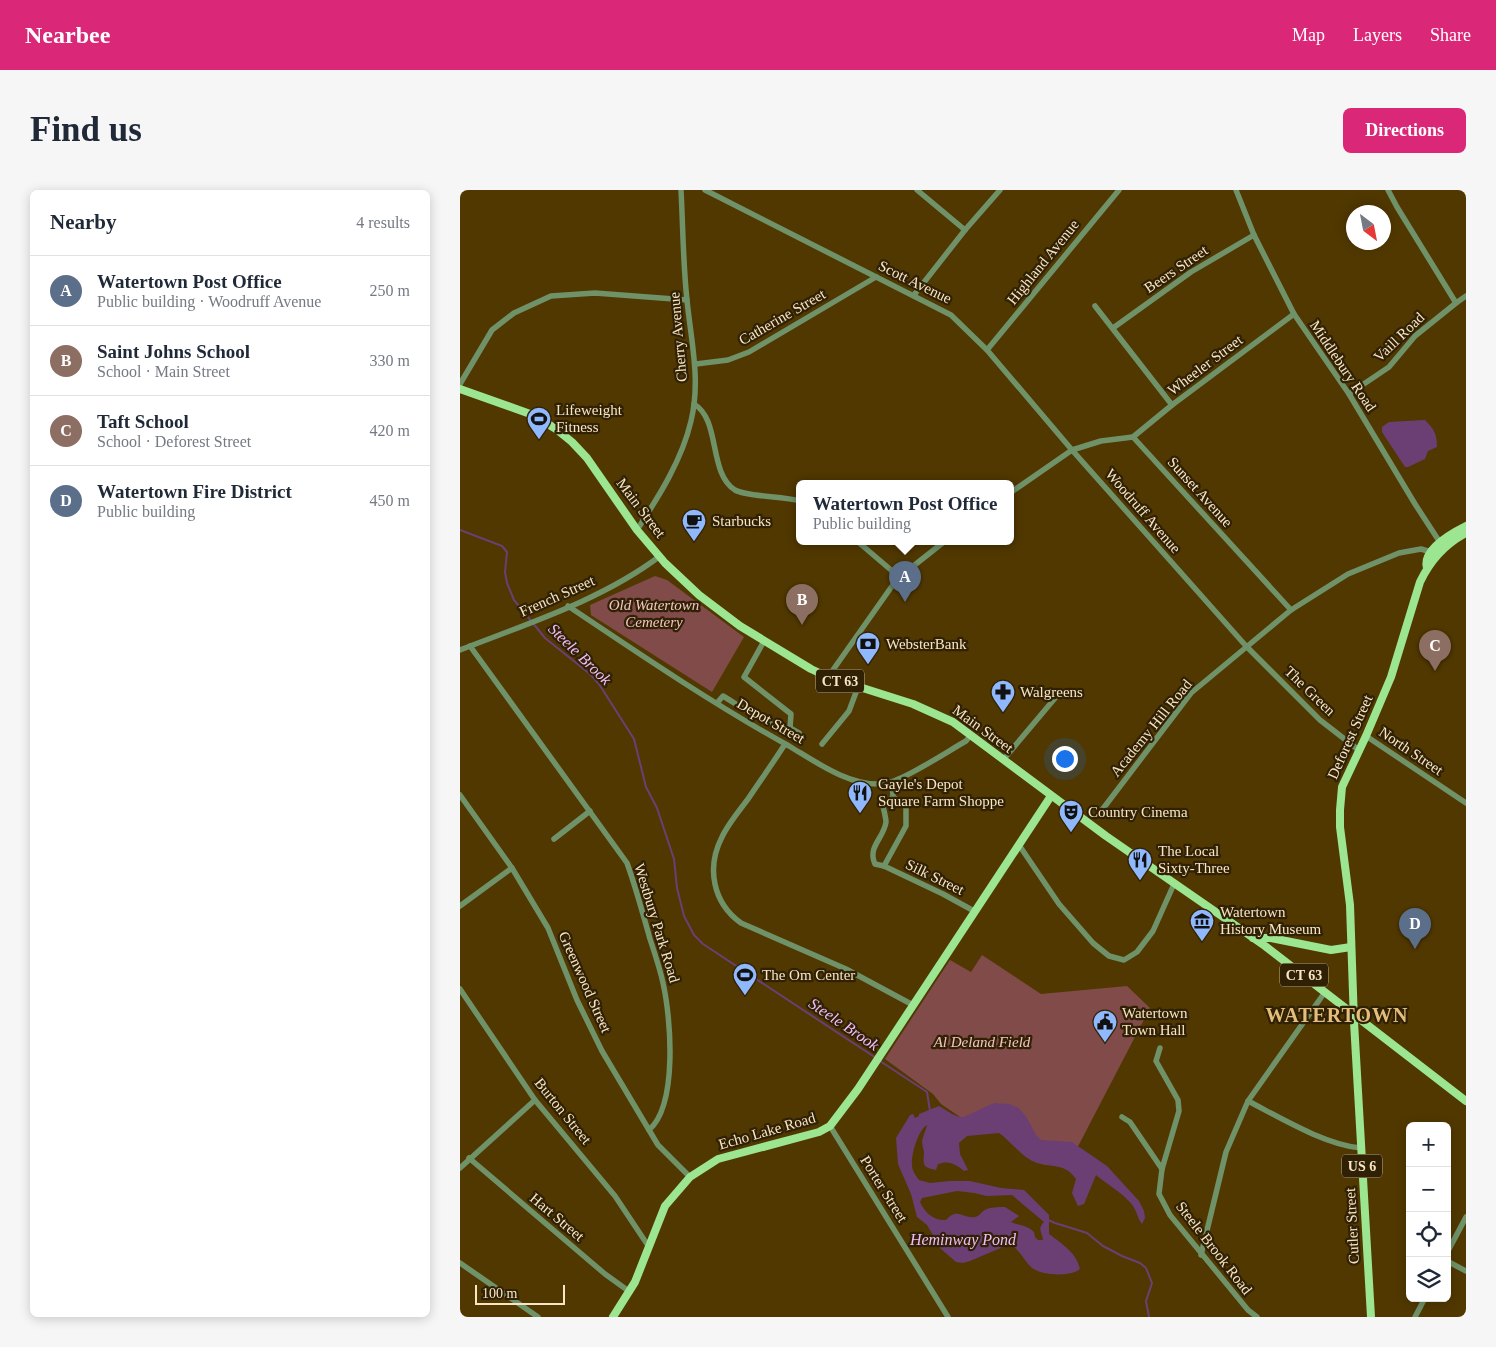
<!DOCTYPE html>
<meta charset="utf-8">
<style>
body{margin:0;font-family:Georgia,serif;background:#f6f6f7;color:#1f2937}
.controls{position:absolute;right:15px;bottom:15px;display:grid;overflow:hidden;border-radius:8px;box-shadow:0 2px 12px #0003}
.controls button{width:45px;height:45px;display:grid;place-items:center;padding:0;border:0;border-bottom:1px solid #e0e1e3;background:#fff;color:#1f2937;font:25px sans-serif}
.compass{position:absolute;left:886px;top:15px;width:45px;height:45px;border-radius:50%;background:#fff;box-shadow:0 2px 12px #0003;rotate:148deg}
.scale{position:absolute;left:15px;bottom:12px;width:90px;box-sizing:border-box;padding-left:5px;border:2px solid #f8e5c5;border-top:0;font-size:14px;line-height:18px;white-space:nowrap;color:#f8e5c5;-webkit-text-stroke:4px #302105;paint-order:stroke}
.you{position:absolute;left:604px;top:568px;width:18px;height:18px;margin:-12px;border:4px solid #fff;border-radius:50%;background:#1a73e8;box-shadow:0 0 0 8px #1a73e833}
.badge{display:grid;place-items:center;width:32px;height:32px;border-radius:50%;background:#db2777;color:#fff;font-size:16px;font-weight:700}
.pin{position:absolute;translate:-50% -41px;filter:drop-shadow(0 1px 2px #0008)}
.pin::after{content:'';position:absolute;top:26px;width:18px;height:15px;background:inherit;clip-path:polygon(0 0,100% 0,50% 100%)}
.popup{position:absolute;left:336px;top:290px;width:218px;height:65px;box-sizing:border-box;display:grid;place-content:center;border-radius:8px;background:#fff;filter:drop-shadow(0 1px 4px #0005);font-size:16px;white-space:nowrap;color:#747a83}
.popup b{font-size:19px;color:#1f2937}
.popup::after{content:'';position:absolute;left:50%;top:100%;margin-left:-10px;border:10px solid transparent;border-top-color:#fff}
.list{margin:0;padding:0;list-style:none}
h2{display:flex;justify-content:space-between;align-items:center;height:65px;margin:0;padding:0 20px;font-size:21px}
h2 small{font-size:16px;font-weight:400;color:#747a83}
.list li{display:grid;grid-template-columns:32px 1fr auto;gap:15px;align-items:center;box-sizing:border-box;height:70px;padding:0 20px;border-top:1px solid #e0e1e3}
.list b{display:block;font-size:19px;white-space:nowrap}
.list p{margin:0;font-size:16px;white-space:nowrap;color:#747a83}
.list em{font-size:16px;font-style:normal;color:#747a83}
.icon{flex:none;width:28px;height:28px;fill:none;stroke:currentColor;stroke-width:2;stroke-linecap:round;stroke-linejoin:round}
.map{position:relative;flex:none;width:1006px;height:1127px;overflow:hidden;border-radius:8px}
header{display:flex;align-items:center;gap:30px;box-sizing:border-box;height:70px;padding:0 25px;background:#db2777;color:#fff}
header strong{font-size:24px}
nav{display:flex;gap:28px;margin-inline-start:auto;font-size:18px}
.intro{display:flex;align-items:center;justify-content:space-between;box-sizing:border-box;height:120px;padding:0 30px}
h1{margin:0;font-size:35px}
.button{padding:12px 22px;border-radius:8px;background:#db2777;color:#fff;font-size:18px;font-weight:700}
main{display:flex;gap:30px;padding:0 30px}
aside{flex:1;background:#fff;border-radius:8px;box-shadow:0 2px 12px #0003}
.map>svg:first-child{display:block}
</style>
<header>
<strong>Nearbee</strong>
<nav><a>Map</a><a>Layers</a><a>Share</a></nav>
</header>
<div class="intro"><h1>Find us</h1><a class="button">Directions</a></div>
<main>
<aside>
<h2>Nearby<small>4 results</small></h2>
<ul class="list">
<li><span class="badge" style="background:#5c6f8a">A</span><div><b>Watertown Post Office</b><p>Public building · Woodruff Avenue</p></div><em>250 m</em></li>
<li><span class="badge" style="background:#8d6e63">B</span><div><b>Saint Johns School</b><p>School · Main Street</p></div><em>330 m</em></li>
<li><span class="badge" style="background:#8d6e63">C</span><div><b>Taft School</b><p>School · Deforest Street</p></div><em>420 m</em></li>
<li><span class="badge" style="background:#5c6f8a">D</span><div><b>Watertown Fire District</b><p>Public building</p></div><em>450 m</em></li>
</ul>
</aside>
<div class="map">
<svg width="1006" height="1127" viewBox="0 0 1006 1127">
<rect width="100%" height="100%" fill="#513800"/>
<!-- green -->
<g fill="#814b4a">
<path d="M195,386L207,390L284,447L252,502L131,425L130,415Z"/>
<path d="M522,765L581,804L667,796L690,818L612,968L562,946L506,931L481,914L473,904L425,869L490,770L511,782Z"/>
</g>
<!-- water -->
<g fill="#6b3f74" fill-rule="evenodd">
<path d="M965,230C974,239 977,244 977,257L968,261L965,269L948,277H945L922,242V237L929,232Z"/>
<path d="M535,913L549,914L559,918L567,928L576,945L581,950L612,952L647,976L679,1011L684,1021L685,1028L682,1034C678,1029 677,1022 673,1016C663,1003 648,995 636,985L624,1014L618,1016L612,1003L616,989C605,973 594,978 577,973C562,968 552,952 539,943L507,946L499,953L500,964L508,980L504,981C496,974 489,970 478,974L476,980C463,977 463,976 464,963C464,959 462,956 462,951C463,946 466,940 467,935C458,940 451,965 452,975C452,981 456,986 459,990L470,993L490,991H510L541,998L564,1000L589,1025V1044C602,1054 616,1062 620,1079C611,1087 580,1086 571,1077C563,1069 560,1060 550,1054L510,1071L503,1073L496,1072L481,1059L467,1035L457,1027L451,1004L438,974L436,948L450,925L453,924L455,928L459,926V924L479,916C486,920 494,926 501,927C505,928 527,915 535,913ZM497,1001L514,1003L527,1006L552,1005L584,1032C577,1039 582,1041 583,1050H578L575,1047L574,1042C567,1035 560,1036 551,1032L559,1026L545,1017C538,1017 530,1017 525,1020C521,1022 520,1026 515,1027C502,1029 498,1017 486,1030C474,1031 465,1023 460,1012L462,1008Z"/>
</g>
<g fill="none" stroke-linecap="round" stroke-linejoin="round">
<!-- stream -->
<g stroke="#6b3f74" stroke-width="2">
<path d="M0,340L42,356L47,362L45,382L47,393L54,410L85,448L130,484L139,494L174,549L186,597L197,618L214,669L217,698L224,726L234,745L243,754L416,868"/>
<path d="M420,871L467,902L470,921"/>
<path d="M588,1030L595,1033L627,1043L643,1056L662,1066L680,1073L686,1078L692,1093L686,1111L689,1127"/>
</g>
<!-- minor -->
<g stroke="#6f9269" stroke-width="5.5">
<path d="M245,0L491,125L527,160L612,260L786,456L860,530L900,561"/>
<path d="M457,0L505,40"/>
<path d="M776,0L794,45L834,124L889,204L955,314L981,354"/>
<path d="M928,0L937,17L996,113"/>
<path d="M454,105L505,40L540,0"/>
<path d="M635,116L712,215"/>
<path d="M653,138L731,82L794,45"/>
<path d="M527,160L659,0"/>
<path d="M236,174L268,170L289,162L416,87"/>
<path d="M0,194L32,140L54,123L91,106L135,103L227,110"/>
<path d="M889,204L929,177L955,146L996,113L1006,106"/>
<path d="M234,214C261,230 248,283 275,300C287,307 323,306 340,311"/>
<path d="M673,247L831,420"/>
<path d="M673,247L712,215L834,124"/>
<path d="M550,303L612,260L641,251L673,247"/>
<path d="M177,340C199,306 222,270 231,231C241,190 231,151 227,110C223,74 223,37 221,0"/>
<path d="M397,351L431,380L437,389"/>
<path d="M108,416C181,465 253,514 329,556C356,572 389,596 422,594C440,593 488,561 506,551L511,545"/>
<path d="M304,451L284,487L331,524L330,538"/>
<path d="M10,456L167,673C176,698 183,724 190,749C195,764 200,779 203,793C211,828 218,915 189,940"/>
<path d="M0,460C66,434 142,410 200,366"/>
<path d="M368,487L437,389L485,351"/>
<path d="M257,513L263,506C282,517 308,538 330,538"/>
<path d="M330,538L339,543"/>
<path d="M906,546L1006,613"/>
<path d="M325,554C313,573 300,591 288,609C279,621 268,634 262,647C246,678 253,713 281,733L386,779L453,815"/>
<path d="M362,554L389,521L398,497"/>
<path d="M543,570L601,501"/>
<path d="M432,592L433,607L446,616V636L424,676L483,704L514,721"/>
<path d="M0,605L52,678L88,738L117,810L142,861L189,940L198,955L230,987"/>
<path d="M642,620L731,503L831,420L888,384L939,363L961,359L971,362"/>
<path d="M94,649L130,621"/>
<path d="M559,655L599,714L633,753L649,766L664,770L677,762L693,741L714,694"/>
<path d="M424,676L415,674C407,657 424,648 426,632C426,628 424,621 423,616L433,607"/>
<path d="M0,716L52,678"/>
<path d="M0,799L75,910L155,1006L189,1057"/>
<path d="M700,858L696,871L718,910L719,921L702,979L699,1004L710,1025L788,1120L797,1127"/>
<path d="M788,911C819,927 865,955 901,958"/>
<path d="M662,927L670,932L702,979"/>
<path d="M370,936L488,1127"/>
<path d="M9,968L145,1084L170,1102"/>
<path d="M0,978L75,910"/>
<path d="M987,1063L1006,1027"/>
<path d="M741,1065L766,962L788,911L865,802"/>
<path d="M987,1071L1006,1081"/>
<path d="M0,1073L78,1127"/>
<path d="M955,1127L965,1108"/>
</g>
<!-- major -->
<g stroke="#9ce591" stroke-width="8">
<path d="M0,199L73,225L96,239L112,252L127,268L177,340L205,373L239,405L280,436L351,479L368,487L453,514L493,532L646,646L805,756L1006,911"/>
<path d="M967,378C962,360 992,343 1006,336"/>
<path d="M793,748H811L871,760L891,757"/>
<path d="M153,1127L175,1092L205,1016L230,987L258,969L359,942L370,936L398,899L591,606"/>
<path d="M911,1127L894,832L890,715L880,637V620L882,597L906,546L931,487L960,392C970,371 985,354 1006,343"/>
</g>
</g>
<!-- icons -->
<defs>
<symbol id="stadium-pin" viewBox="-11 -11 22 30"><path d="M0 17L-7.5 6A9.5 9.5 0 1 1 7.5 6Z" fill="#90b8fd" stroke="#302105"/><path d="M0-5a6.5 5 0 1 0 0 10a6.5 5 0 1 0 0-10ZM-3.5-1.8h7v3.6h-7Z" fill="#111"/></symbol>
<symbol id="cafe-pin" viewBox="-11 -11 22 30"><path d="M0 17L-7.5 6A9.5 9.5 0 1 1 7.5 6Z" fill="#90b8fd" stroke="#302105"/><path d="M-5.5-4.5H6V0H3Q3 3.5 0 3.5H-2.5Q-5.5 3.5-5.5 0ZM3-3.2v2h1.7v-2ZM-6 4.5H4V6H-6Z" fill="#111"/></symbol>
<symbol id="bank-pin" viewBox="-11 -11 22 30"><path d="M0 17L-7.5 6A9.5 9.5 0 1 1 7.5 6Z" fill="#90b8fd" stroke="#302105"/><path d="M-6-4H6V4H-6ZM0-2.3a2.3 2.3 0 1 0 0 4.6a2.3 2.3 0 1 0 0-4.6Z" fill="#111"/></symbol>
<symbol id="pharmacy-pin" viewBox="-11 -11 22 30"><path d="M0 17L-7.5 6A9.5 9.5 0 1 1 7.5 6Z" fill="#90b8fd" stroke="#302105"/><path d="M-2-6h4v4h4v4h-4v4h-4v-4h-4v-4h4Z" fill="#111"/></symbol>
<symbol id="restaurant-pin" viewBox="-11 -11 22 30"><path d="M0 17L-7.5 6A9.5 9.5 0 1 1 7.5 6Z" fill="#90b8fd" stroke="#302105"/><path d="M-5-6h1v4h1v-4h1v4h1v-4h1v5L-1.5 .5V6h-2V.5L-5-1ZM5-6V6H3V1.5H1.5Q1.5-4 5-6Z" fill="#111"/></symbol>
<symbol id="theatre-pin" viewBox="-11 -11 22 30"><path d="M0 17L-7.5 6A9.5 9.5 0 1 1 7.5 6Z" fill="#90b8fd" stroke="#302105"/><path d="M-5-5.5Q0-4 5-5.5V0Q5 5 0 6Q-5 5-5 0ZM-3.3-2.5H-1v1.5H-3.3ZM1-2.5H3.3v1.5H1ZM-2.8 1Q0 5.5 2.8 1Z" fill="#111"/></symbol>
<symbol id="museum-pin" viewBox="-11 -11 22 30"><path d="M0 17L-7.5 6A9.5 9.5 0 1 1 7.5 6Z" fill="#90b8fd" stroke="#302105"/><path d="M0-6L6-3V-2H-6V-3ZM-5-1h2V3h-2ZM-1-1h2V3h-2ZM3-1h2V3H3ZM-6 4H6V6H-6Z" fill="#111"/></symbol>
<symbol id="civic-pin" viewBox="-11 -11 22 30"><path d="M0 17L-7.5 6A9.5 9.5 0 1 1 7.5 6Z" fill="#90b8fd" stroke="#302105"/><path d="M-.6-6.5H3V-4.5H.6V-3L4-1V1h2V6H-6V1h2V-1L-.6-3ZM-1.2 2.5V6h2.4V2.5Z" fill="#111"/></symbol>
</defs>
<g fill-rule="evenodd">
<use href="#stadium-pin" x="65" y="215" width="28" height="38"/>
<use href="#cafe-pin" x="220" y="317" width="28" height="38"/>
<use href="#bank-pin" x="394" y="440" width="28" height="38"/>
<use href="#pharmacy-pin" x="529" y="488" width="28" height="38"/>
<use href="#restaurant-pin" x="386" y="589" width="28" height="38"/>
<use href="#theatre-pin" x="597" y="608" width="28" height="38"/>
<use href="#restaurant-pin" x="666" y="656" width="28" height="38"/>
<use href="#museum-pin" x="728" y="717" width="28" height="38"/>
<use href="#stadium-pin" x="271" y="771" width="28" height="38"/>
<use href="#civic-pin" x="631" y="818" width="28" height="38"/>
</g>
<g text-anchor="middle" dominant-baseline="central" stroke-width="4.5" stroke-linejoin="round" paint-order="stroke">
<!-- shield labels -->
<g fill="#302105" stroke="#bcaa8b" stroke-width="1">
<rect x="356" y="479.5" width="48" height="23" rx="4"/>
<rect x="820" y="773.5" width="48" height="23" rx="4"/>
<rect x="882" y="964.5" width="40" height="23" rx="4"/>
</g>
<g font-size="14" font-weight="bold" fill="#f8e5c5">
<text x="380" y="491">CT 63</text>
<text x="844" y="785">CT 63</text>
<text x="902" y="976">US 6</text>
</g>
<!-- street labels -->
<g font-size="15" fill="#f8e5c5" stroke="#302105">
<text transform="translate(583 72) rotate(-51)">Highland Avenue</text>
<text transform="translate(716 79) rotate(-34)">Beers Street</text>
<text transform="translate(455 92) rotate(26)">Scott Avenue</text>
<text transform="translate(322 127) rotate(-30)">Catherine Street</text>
<text transform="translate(218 147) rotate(-95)">Cherry Avenue</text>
<text transform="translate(939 147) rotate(-44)">Vaill Road</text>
<text transform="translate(745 175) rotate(-37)">Wheeler Street</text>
<text transform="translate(883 176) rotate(56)">Middlebury Road</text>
<text transform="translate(740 302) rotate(48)">Sunset Avenue</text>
<text transform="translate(181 318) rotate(53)">Main Street</text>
<text transform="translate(683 321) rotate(49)">Woodruff Avenue</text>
<text transform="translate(97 406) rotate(-24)">French Street</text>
<text transform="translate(850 501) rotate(44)">The Green</text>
<text transform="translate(311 531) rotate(30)">Depot Street</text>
<text transform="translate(691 538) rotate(-51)">Academy Hill Road</text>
<text transform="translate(523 539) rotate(36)">Main Street</text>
<text transform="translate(890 547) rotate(-66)">Deforest Street</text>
<text transform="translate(951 561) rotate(34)">North Street</text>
<text transform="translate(475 687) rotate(26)">Silk Street</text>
<text transform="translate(197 733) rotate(73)">Westbury Park Road</text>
<text transform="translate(125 792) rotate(66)">Greenwood Street</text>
<text transform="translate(103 921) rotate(51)">Burton Street</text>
<text transform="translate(307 941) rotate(-16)">Echo Lake Road</text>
<text transform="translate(424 999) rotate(58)">Porter Street</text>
<text transform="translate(97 1027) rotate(40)">Hart Street</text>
<text transform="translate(892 1036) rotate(-93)">Cutler Street</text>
<text transform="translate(754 1058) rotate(52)">Steele Brook Road</text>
</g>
<!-- poi labels -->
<g font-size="15" fill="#f8e5c5" stroke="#302105" text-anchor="start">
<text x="96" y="220">Lifeweight<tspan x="96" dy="17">Fitness</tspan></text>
<text x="252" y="331">Starbucks</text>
<text x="426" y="454">WebsterBank</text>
<text x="560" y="502">Walgreens</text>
<text x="418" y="594">Gayle's Depot<tspan x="418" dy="17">Square Farm Shoppe</tspan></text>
<text x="628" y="622">Country Cinema</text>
<text x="698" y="661">The Local<tspan x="698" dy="17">Sixty-Three</tspan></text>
<text x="760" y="722">Watertown<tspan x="760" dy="17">History Museum</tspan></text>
<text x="302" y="785">The Om Center</text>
<text x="662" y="823">Watertown<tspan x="662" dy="17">Town Hall</tspan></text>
</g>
<!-- park labels -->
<g font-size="15" font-style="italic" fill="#f2c5c3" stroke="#302105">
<text x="194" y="415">Old Watertown<tspan x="194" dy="17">Cemetery</tspan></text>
<text x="522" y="852">Al Deland Field</text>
</g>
<!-- water labels -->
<g font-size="16" font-style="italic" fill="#f3bdfd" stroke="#302105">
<text transform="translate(120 464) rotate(44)">Steele Brook</text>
<text transform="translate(384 834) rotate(34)">Steele Brook</text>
<text x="503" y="1049">Heminway Pond</text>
</g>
<!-- district labels -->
<g font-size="20" font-weight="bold" letter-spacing="1" fill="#e3be7c" stroke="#302105">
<text x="877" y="825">WATERTOWN</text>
</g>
</g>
</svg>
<div class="controls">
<button>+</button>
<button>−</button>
<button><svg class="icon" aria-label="locate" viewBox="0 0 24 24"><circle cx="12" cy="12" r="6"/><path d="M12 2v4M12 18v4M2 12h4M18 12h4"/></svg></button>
<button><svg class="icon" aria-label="layers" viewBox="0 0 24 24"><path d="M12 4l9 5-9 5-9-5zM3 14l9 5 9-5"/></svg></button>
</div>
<svg class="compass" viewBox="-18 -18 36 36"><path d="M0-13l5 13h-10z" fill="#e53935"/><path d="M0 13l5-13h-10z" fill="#747a83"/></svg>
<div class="scale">100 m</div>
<div class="you"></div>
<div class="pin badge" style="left:445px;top:412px;background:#5c6f8a">A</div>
<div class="popup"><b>Watertown Post Office</b>Public building</div>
<div class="pin badge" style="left:342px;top:435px;background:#8d6e63">B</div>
<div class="pin badge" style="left:975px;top:481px;background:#8d6e63">C</div>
<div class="pin badge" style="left:955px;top:759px;background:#5c6f8a">D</div>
</div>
</main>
